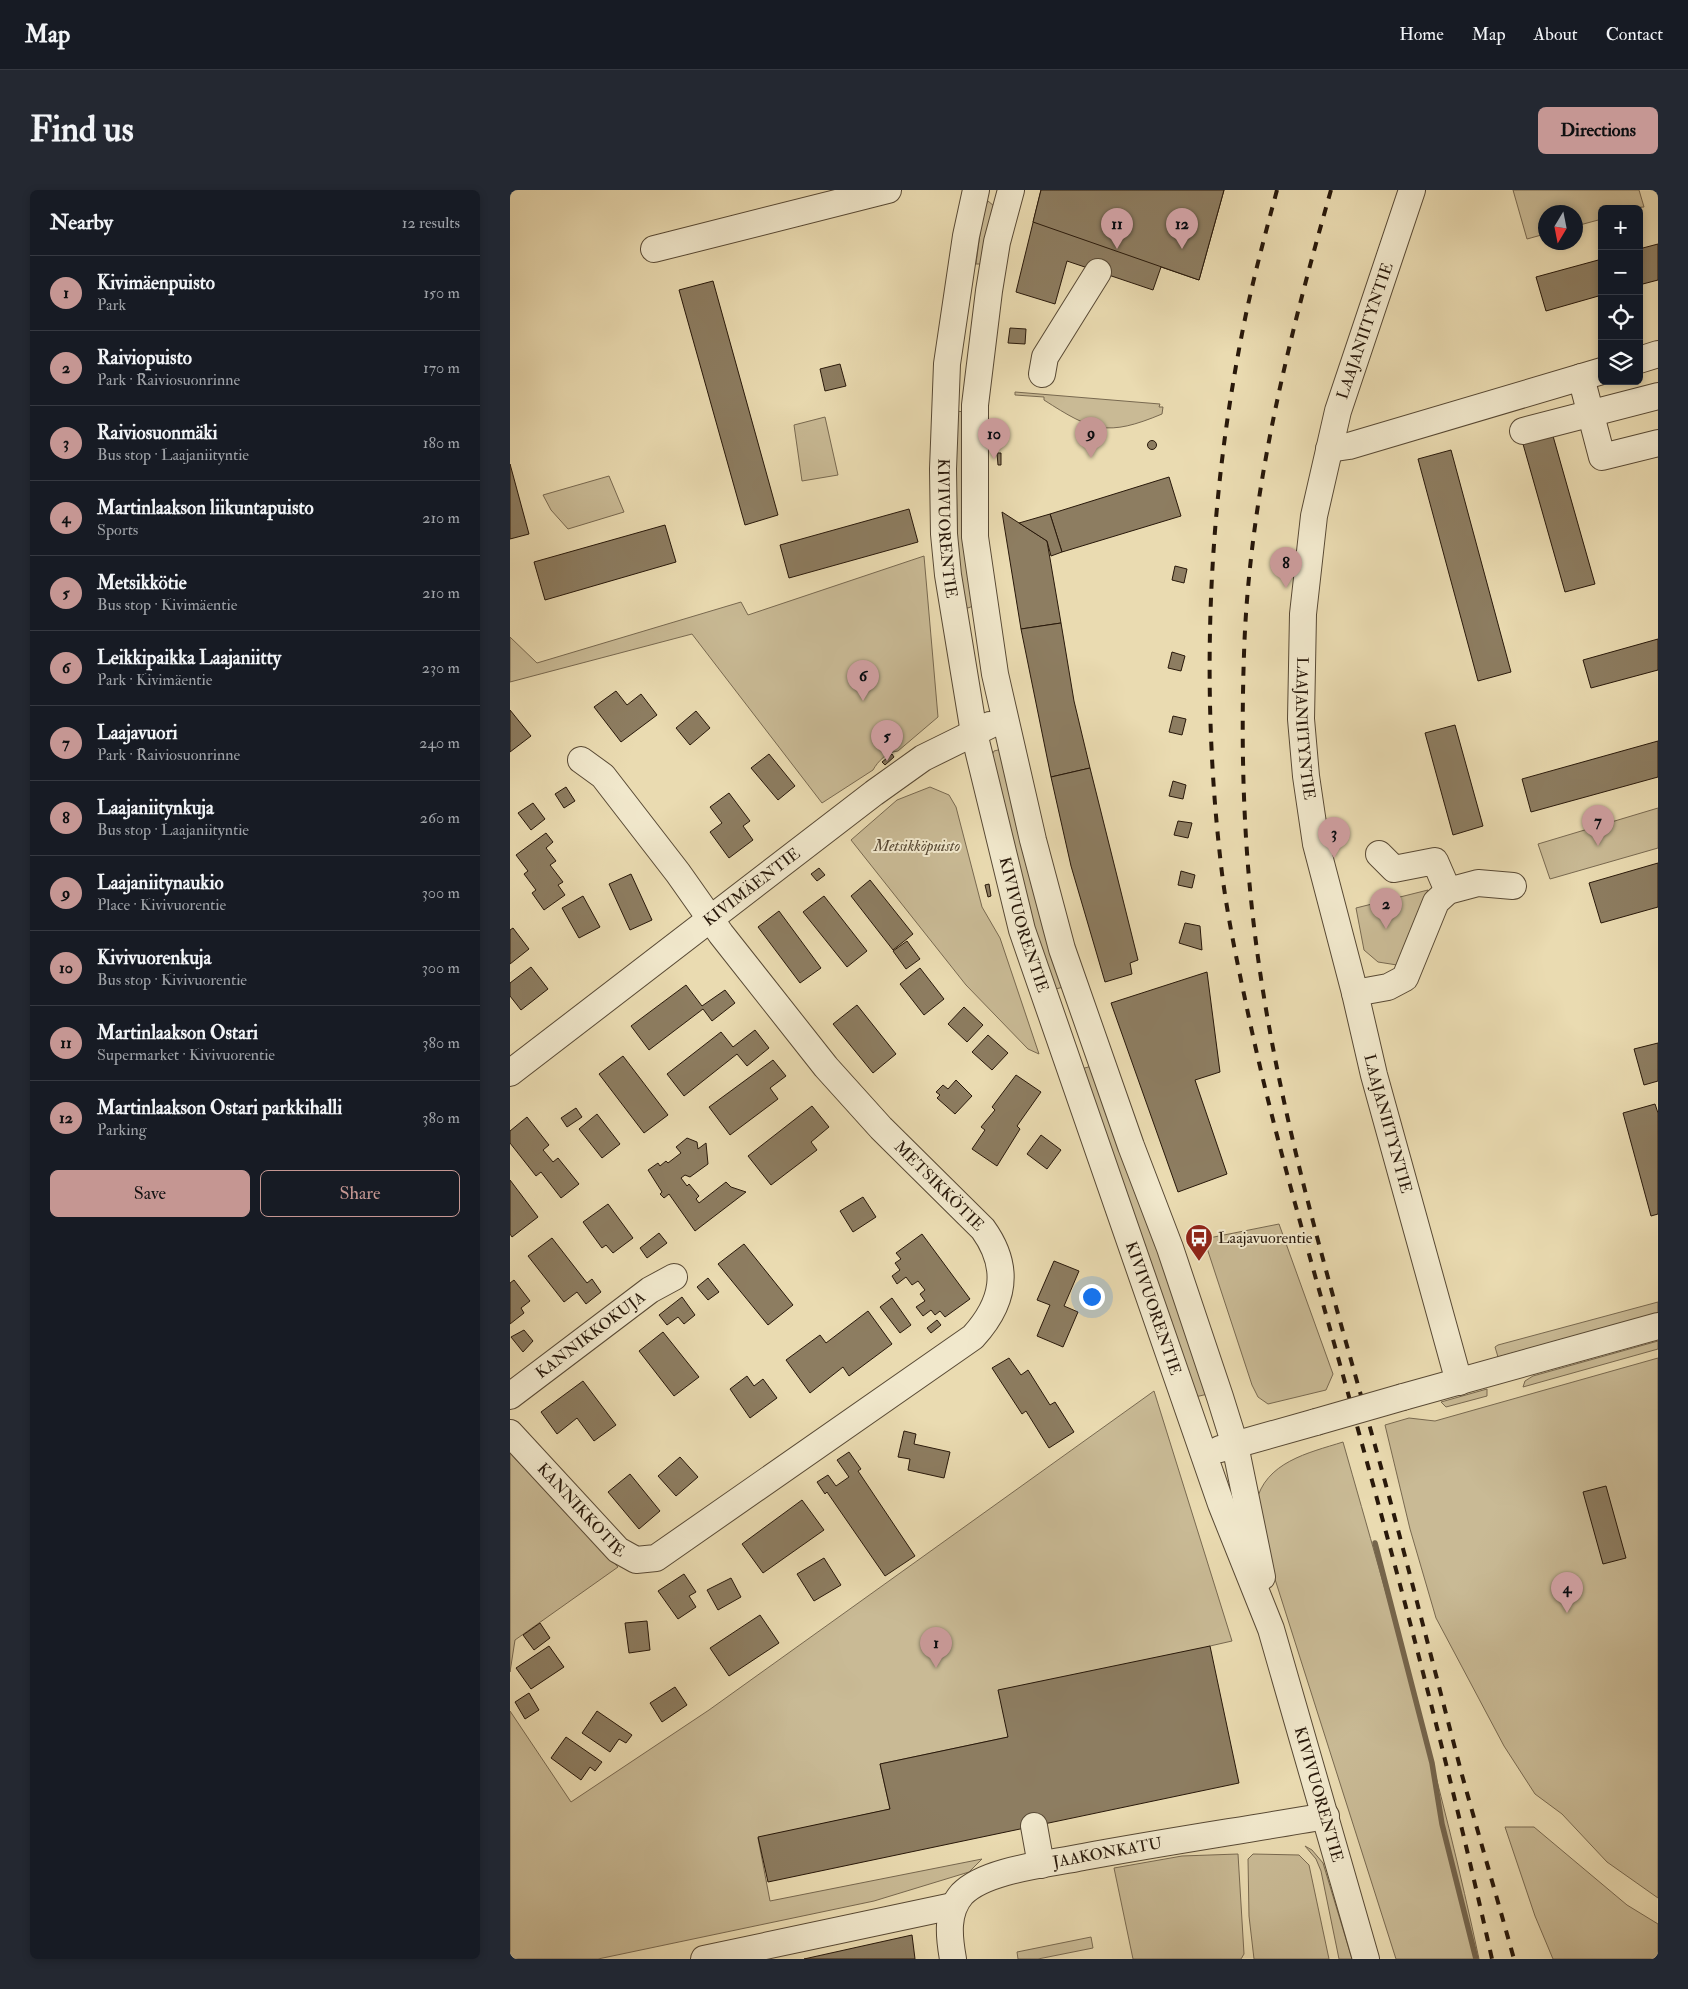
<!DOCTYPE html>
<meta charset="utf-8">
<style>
body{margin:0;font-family:"IM FELL Double Pica",serif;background:#242831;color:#f1f3f6}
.controls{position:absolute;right:15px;top:15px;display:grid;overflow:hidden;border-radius:8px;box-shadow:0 2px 8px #0003}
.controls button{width:45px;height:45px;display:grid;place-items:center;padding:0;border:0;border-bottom:1px solid #363941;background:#171b24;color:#f1f3f6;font:25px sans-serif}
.compass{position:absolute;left:1028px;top:15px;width:45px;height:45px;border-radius:50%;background:#171b24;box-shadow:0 2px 8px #0003;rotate:190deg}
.you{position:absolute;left:581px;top:1106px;width:18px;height:18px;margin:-12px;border:4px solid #fff;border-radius:50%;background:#1a73e8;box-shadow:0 0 0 8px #1a73e833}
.badge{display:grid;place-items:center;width:32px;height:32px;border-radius:50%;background:#c59692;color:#111;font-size:16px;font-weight:700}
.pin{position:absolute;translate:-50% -41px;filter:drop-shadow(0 1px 2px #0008)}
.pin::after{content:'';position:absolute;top:26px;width:18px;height:15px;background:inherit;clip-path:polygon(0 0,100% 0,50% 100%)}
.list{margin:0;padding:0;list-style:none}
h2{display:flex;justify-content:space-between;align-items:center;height:65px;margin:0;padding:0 20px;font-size:21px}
h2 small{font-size:16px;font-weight:400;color:#9ea1a6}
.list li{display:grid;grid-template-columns:32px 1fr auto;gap:15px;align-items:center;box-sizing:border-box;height:75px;padding:0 20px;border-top:1px solid #363941}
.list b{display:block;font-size:19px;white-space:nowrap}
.list p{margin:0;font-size:16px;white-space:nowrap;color:#9ea1a6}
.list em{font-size:16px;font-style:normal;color:#9ea1a6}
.actions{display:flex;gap:10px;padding:15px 20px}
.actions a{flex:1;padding:11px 0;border:1px solid #c59692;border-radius:8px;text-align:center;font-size:18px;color:#c59692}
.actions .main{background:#c59692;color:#111}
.icon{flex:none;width:28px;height:28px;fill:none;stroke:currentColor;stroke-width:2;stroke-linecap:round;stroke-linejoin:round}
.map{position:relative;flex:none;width:1148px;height:1769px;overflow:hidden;border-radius:8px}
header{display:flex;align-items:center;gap:30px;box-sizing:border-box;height:70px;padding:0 25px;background:#171b24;border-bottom:1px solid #363941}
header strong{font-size:24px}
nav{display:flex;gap:28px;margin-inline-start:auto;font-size:18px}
.intro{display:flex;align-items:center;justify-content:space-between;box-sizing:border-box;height:120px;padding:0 30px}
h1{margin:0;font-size:35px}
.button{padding:12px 22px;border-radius:8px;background:#c59692;color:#111;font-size:18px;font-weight:700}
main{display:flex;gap:30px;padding:0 30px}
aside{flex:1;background:#171b24;border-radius:8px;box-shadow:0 2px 8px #0003}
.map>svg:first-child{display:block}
</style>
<header>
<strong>Map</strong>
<nav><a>Home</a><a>Map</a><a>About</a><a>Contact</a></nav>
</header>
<div class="intro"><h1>Find us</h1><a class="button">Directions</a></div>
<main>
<aside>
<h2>Nearby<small>12 results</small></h2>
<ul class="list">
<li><span class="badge">1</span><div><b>Kivimäenpuisto</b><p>Park</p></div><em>150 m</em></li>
<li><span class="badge">2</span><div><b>Raiviopuisto</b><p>Park · Raiviosuonrinne</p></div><em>170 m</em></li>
<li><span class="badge">3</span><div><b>Raiviosuonmäki</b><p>Bus stop · Laajaniityntie</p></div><em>180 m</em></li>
<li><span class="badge">4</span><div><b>Martinlaakson liikuntapuisto</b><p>Sports</p></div><em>210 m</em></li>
<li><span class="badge">5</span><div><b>Metsikkötie</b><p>Bus stop · Kivimäentie</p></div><em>210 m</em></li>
<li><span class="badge">6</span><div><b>Leikkipaikka Laajaniitty</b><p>Park · Kivimäentie</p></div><em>230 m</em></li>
<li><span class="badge">7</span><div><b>Laajavuori</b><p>Park · Raiviosuonrinne</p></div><em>240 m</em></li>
<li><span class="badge">8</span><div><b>Laajaniitynkuja</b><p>Bus stop · Laajaniityntie</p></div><em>260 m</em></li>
<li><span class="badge">9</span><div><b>Laajaniitynaukio</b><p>Place · Kivivuorentie</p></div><em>300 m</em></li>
<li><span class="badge">10</span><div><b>Kivivuorenkuja</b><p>Bus stop · Kivivuorentie</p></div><em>300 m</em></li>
<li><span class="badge">11</span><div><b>Martinlaakson Ostari</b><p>Supermarket · Kivivuorentie</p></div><em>380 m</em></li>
<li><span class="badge">12</span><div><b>Martinlaakson Ostari parkkihalli</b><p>Parking</p></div><em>380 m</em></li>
</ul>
<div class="actions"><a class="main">Save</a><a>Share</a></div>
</aside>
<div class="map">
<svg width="1148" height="1769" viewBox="0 0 1148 1769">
<rect width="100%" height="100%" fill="#eadbb1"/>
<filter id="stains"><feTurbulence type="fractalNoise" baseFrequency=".004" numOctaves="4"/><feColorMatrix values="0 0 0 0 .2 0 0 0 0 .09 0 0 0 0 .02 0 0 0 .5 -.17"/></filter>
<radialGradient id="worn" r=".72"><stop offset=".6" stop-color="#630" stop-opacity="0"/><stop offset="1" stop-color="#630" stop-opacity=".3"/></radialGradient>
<!-- green -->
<g fill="#c9ba95" stroke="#786950">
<path d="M1003,0H1129L1134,17L1092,19V29L1066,36V22H1036L1035,44L1017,49Z"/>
<path d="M478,11L484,16L473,74H466L473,21Z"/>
<path d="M505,202L650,214L649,217H653L652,224C597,247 582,241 534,210V207L505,205Z"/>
<path d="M445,221L456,222L463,416L458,418L454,417L448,380Z"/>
<path d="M315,227L328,285L292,291L284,235Z"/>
<path d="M99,286L114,322L58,339L41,320L33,305Z"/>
<path d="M414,366L428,527L388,561C377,562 368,571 363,580L312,613L182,444L0,492V447L27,473L231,412L238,425Z"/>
<path d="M488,560L492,561L553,797L546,799L523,737L482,565L484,561Z"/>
<path d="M420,597L439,605L446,617L472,717L490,748L529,864L518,859L456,795L341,650L387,610Z"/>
<path d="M1148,618V658L1040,689L1028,654Z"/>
<path d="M918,700L887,775L868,772L854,760L846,718Z"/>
<path d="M582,876L698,1204L685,1207L571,879Z"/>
<path d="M769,1034L823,1184L816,1200L758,1214L748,1207L742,1195L694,1049Z"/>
<path d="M1148,1112V1123L988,1167L985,1157L988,1155Z"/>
<path d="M1148,1151V1159L1013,1197L1015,1191L1023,1186Z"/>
<path d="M1148,1168V1708L1097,1672L1052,1624L1025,1604L994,1556L926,1428L900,1339L875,1235L899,1228L925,1231Z"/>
<path d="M977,1199V1206L936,1217L931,1212Z"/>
<path d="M644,1201L722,1451L700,1456L498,1547L370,1574L380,1619L248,1648L260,1711L472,1669L459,1682L364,1711L88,1769H0V1521L61,1612L199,1520Z"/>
<path d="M833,1252C882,1424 932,1594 969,1769H886L764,1386L746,1313C755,1272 798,1263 833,1252Z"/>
<path d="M0,1263L108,1377L5,1450L0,1482Z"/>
<path d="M995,1637H1024L1117,1715L1148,1734V1769H1043L1025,1726Z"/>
<path d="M795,1656L802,1660L813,1673L842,1769H829L811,1681L806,1669Z"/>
<path d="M728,1664L734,1764L731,1769H623L604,1678L672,1666Z"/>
<path d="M743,1664L789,1665L799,1675L819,1769H744L739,1726L738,1669Z"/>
<path d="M581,1747L583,1758L528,1769H508L507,1762Z"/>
</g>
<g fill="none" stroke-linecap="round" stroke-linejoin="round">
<!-- stream -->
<path stroke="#75654c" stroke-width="5.5" d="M865,1353L922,1573L932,1634L966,1769"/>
</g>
<!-- building -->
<g fill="#8d7d61" stroke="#28180a">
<path d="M531,0H714L689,90L651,77L643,100L557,71L545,114L506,102Z"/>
<path d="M531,0H714L689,90L523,32Z"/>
<path d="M1148,54V90L1129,95V59Z"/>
<path d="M1092,69V105L1036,121L1026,87Z"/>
<path d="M203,91L268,325L235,335L169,100Z"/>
<path d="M500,138L516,139L515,154L498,153Z"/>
<path d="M330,174L336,196L315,201L310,179Z"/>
<path d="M1043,246L1085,394L1055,402L1013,254Z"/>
<circle cx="642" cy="255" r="4.5"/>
<path d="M941,260L1001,482L968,491L908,269Z"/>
<path d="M487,263H491V275H488Z"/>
<path d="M0,274L19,344L0,349Z"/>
<path d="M659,287L671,326L552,362L540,324Z"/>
<path d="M399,319L408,352L279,388L270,355Z"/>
<path d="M492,322L537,351L551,433L511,439Z"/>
<path d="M540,324L552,362L541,366L537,351L509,333Z"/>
<path d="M155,335L166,372L35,410L24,372Z"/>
<path d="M665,376L677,379L674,393L662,390Z"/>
<path d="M551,433L564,511L580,578L541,587L511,439Z"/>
<path d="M1148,449V480L1081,498L1073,470Z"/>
<path d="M662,462L675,466L671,481L658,478Z"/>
<path d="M106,501L117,515L131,504L147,525L111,552L84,517Z"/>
<path d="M0,520L21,546L0,562Z"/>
<path d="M186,521L200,538L180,555L166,538Z"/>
<path d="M663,526L676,529L672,545L659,542Z"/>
<path d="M945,535L973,636L943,645L915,543Z"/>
<path d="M1148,551V587L1021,622L1012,589Z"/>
<path d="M259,564L285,596L268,610L241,578Z"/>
<path d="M382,564L384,567L375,575L372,572Z"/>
<path d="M580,578L628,770L620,773L622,784L595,792L561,676L541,587Z"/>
<path d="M663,591L676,595L673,609L659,606Z"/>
<path d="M56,597L65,611L54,618L45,604Z"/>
<path d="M219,603L240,631L233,636L243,650L219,668L200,642L212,633L200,617Z"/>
<path d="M23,613L35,629L21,640L8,623Z"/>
<path d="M668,631L682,633L678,648L664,645Z"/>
<path d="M36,643L43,652L36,658L46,671L40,675L53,692L48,695L55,705L34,720L22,703L26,700L14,684L18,681L6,665Z"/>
<path d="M1148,673V717L1091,733L1079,693Z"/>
<path d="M309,678L315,685L307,691L301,684Z"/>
<path d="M671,681L685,685L682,698L668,695Z"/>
<path d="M121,684L142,730L120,740L99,694Z"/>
<path d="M360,690L403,744L383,760L341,706Z"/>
<path d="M479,694L481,706L478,707L475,695Z"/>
<path d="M73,706L90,737L69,748L52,718Z"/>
<path d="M314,706L357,761L337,777L293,722Z"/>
<path d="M269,721L311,778L290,793L248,737Z"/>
<path d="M675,733L690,736L692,760L669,753Z"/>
<path d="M3,738L19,759L0,774V740Z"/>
<path d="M397,751L410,769L396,779L383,761Z"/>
<path d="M21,777L38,799L11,820L0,806V793Z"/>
<path d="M410,778L434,809L414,825L390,794Z"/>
<path d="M697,782L710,882L685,890L717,984L668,1002L601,813Z"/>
<path d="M176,795L192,816L215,800L225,813L202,831L193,819L139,860L121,836Z"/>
<path d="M347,815L386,864L363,883L323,834Z"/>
<path d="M454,817L473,835L457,852L438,834Z"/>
<path d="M245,840L259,858L237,876L227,864L174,906L157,884L211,842L223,857Z"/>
<path d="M478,845L498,863L482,880L462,862Z"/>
<path d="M1148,853V891L1134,895L1124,859Z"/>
<path d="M113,866L158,925L134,943L89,884Z"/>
<path d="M263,870L276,886L260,898L268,909L220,945L199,917Z"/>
<path d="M506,885L531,902L507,936L510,939L487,976L462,959L475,940L471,937L485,920L482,917Z"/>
<path d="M446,890L462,906L445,924L427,908L430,905L426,902L433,895L438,899Z"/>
<path d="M1145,914L1148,923V1024L1141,1026L1113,923Z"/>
<path d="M302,916L319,937L301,952L307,960L261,995L238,966Z"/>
<path d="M66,918L72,927L57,937L51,928Z"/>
<path d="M87,924L110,954L92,968L69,939Z"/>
<path d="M17,927L39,955L33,960L43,972L48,968L69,994L51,1008L31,982L26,986L0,953V941Z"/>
<path d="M531,945L551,960L537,979L517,964Z"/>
<path d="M177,948L187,952L188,959L196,953L198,974L180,987L175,985L171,988L177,996L179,994L189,1006L186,1009L189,1013L216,992L221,997L236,1002L185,1041L159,1004L154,1008L150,1004L152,1002L138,980L148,973L150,976L156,971L158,973L171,963L166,957Z"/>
<path d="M0,990L28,1027L2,1047L0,1044Z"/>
<path d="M353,1007L366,1027L343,1042L330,1021Z"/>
<path d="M98,1014L123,1048L103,1063L96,1055L92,1058L73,1032Z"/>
<path d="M149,1043L157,1053L137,1068L130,1058Z"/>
<path d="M412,1044L460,1109L435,1127L430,1121L425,1125L421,1120L413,1126L406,1117L415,1111L410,1104L415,1100L408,1091L402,1095L396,1087L387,1094L382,1086L390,1080L385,1073L391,1069L386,1063Z"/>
<path d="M42,1048L77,1093L82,1089L91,1102L76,1114L67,1102L54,1112L18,1066Z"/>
<path d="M234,1054L283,1115L258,1135L208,1074Z"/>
<path d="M544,1071L569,1081L554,1116L568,1122L553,1157L527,1146L540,1115L527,1110Z"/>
<path d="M198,1088L209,1102L198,1110L187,1097Z"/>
<path d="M4,1090L20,1111L11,1118L14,1123L0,1134V1093Z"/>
<path d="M172,1107L185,1125L174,1134L168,1127L157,1135L149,1125Z"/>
<path d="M382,1108L401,1135L390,1143L370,1117Z"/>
<path d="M358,1121L382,1154L339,1186L333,1177L300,1203L276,1170L310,1145L316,1153Z"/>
<path d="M427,1130L431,1135L421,1143L417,1138Z"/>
<path d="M14,1140L23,1151L13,1162L1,1147Z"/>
<path d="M153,1142L189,1187L164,1206L129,1161Z"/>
<path d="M499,1168L511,1185L518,1180L540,1215L545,1212L564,1242L539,1258L516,1221L512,1224L482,1178Z"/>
<path d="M237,1186L244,1196L253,1189L267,1208L240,1228L220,1199Z"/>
<path d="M73,1191L106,1235L84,1251L67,1228L47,1244L31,1222Z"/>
<path d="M394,1241L406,1244L404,1254L440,1262L434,1288L398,1280L400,1269L388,1267Z"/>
<path d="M339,1262L351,1279L348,1281L405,1366L375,1386L317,1302L315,1304L307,1292L318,1285L326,1296L339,1287L327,1270Z"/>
<path d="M170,1267L188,1287L166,1306L148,1286Z"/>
<path d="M120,1284L150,1321L129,1339L98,1302Z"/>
<path d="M1096,1296L1116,1368L1093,1374L1073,1302Z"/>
<path d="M292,1310L314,1340L253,1383L232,1354Z"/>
<path d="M314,1368L331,1395L304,1411L287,1384Z"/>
<path d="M174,1384L186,1402L179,1406L186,1417L168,1429L148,1401Z"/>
<path d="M221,1388L231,1407L208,1420L197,1400Z"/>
<path d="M250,1425L269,1453L219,1486L200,1458Z"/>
<path d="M137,1431L140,1460L119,1463L115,1433Z"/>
<path d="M30,1433L40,1448L24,1460L13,1445Z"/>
<path d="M39,1456L54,1477L21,1499L6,1478Z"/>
<path d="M700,1456L729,1593L258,1692L248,1647L380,1619L370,1574L498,1547L488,1500Z"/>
<path d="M165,1497L177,1515L152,1532L140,1513Z"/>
<path d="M19,1503L29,1520L15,1529L5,1512Z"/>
<path d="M87,1521L122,1545L116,1553L109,1549L100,1562L72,1543Z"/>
<path d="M56,1547L92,1572L85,1581L80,1577L71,1590L41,1568Z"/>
<path d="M402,1745L405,1769H294Z"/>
</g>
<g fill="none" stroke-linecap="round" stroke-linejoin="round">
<defs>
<g id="minor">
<path id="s1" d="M466,0L456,46L437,174L433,279L434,344L438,385L464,543L512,740L711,1314L761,1439L856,1769"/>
<path d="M501,0L487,52L479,101L465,215V347L485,484L523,650L552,759L621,956L660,1058L710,1207L725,1255L752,1387"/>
<path id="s2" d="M902,0L828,221L804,326L793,424L791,529L796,586L806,654L845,803L864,885L949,1192"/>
<path d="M144,59L378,0"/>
<path d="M1129,170L1148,164"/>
<path d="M532,184L535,167L588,82"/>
<path d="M1071,187L1092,267L1148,253"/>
<path d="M1013,241L1148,206"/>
<path d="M819,259L839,256L1092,181"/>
<path d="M869,664L884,679L925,671L938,701"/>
<path d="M845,803L878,797L895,788L926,712L938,701L968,693L1003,696"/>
<path id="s3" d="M0,883L364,603L413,568L480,535"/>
<path id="s4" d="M0,1206L140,1100L164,1087"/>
<path d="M893,1207L1148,1136"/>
<path id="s5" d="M0,1243L108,1360L126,1370L146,1368L463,1147C494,1113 501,1078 473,1039L371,938L316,877L211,744L168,683L93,586L71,570"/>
<path d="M710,1259L806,1232"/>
<path d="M524,1636L531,1675"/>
<path d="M194,1769L443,1716"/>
<path id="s6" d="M443,1769C439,1747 436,1722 452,1704C476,1679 540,1674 573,1667C654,1652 735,1640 816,1626"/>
</g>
</defs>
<!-- minor casing -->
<use href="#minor" stroke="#584934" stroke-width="28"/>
<!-- minor -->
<use href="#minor" stroke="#f1e8cc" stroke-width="26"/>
<!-- rail -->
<g stroke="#28180a" stroke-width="4" stroke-dasharray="9 9" stroke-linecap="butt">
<path d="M767,0C756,41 745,82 736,124C699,301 690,486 710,666C715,714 725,762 735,809C759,925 792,1039 824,1153C881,1357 936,1562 982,1769"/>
<path d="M821,0C778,151 739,306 734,464C731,552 733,640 743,728C764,915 821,1096 871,1277C899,1379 925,1482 952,1585C969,1646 987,1708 1004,1769"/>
</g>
<defs>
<path id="minor-bridge" d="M806,1232L893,1207"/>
</defs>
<!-- minor-bridge casing -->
<use href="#minor-bridge" stroke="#584934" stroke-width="28" stroke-linecap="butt"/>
<!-- minor-bridge -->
<use href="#minor-bridge" stroke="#f1e8cc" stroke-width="26"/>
</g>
<!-- icons -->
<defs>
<symbol id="bus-pin" viewBox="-11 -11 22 30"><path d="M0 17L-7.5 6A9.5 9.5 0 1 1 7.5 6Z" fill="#8f2418" stroke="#f1e8cc"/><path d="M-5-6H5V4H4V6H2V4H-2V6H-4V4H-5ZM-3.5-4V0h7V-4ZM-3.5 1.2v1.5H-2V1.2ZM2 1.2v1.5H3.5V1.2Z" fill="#fff"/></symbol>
</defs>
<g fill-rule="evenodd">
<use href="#bus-pin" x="673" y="1032" width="32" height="43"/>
</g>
<g text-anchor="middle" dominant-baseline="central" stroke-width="4" stroke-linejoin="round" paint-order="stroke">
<!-- street labels -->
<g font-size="16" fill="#28180a" stroke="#f1e8cc">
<text transform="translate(855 141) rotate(-71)">LAAJANIITYNTIE</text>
<text stroke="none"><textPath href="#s1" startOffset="341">KIVIVUORENTIE</textPath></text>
<text stroke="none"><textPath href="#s2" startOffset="554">LAAJANIITYNTIE</textPath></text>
<text stroke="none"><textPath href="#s3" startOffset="305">KIVIMÄENTIE</textPath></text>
<text stroke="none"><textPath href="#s1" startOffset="746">KIVIVUORENTIE</textPath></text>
<text stroke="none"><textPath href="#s2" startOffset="959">LAAJANIITYNTIE</textPath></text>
<text transform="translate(429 996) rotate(45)">METSIKKÖTIE</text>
<text stroke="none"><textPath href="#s1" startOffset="1151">KIVIVUORENTIE</textPath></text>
<text stroke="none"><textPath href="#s4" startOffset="101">KANNIKKOKUJA</textPath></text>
<text stroke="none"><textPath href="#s5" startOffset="105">KANNIKKOTIE</textPath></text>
<text stroke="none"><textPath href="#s1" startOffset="1665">KIVIVUORENTIE</textPath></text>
<text stroke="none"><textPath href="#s6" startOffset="221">JAAKONKATU</textPath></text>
</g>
<!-- park labels -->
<g font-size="16" font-style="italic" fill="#584934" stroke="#f1e8cc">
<text x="407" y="656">Metsikköpuisto</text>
</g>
<!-- poi labels -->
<g font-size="16" fill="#28180a" stroke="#f1e8cc" text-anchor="start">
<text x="708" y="1048">Laajavuorentie</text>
</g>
</g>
<rect width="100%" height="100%" filter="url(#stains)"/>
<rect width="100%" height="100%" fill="url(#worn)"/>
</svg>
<div class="controls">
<button>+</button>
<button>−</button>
<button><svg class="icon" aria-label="locate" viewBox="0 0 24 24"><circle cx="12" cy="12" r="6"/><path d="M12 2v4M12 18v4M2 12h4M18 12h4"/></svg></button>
<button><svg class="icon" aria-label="layers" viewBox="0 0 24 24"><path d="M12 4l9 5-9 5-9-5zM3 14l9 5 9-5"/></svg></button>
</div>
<svg class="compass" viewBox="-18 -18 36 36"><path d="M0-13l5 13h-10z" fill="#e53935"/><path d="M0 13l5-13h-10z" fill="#9ea1a6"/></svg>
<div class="you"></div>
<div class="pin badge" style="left:426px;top:1478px">1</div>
<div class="pin badge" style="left:876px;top:739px">2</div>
<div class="pin badge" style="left:824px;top:668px">3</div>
<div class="pin badge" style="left:1057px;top:1423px">4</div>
<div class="pin badge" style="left:377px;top:571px">5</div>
<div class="pin badge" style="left:353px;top:511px">6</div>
<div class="pin badge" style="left:1088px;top:656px">7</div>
<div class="pin badge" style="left:776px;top:398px">8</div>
<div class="pin badge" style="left:581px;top:268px">9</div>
<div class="pin badge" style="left:484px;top:269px">10</div>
<div class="pin badge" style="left:607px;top:59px">11</div>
<div class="pin badge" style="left:672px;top:59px">12</div>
</div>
</main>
